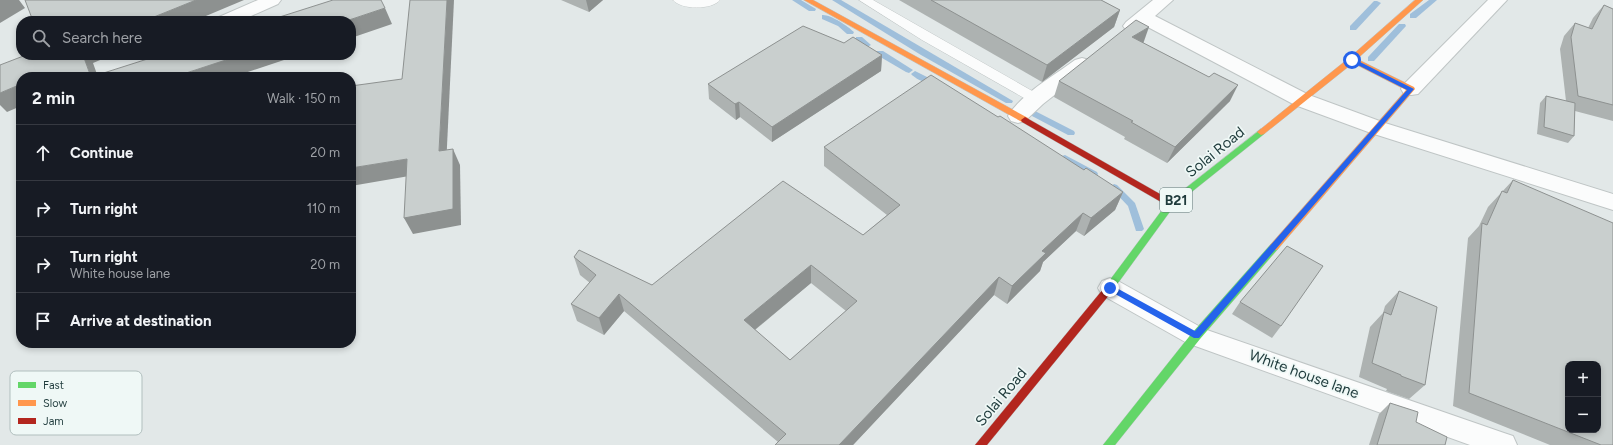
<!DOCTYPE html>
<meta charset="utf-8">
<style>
body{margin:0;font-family:Figtree,sans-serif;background:#242831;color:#f1f3f6}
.controls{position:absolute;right:12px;bottom:12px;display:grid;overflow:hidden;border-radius:8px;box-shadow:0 2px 6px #0003}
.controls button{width:36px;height:36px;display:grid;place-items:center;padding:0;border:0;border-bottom:1px solid #363941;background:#171b24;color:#f1f3f6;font:20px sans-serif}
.stop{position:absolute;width:12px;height:12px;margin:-9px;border:3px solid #2563eb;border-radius:50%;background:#fff}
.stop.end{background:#2563eb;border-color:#fff;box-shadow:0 1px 4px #0008}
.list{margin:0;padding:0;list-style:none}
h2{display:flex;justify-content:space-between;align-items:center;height:52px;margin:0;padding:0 16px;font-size:17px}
h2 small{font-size:13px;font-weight:400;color:#9ea1a6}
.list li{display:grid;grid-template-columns:26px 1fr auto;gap:12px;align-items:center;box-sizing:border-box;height:56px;padding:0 16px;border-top:1px solid #363941}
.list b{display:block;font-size:15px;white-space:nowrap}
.list p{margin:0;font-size:13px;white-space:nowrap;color:#9ea1a6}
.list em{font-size:13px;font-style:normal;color:#9ea1a6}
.icon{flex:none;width:22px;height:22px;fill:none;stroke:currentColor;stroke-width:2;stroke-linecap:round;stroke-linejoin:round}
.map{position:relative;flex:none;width:1613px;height:445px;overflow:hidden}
.search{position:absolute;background:#171b24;box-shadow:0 2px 6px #0003;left:16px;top:16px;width:340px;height:44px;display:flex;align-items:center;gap:10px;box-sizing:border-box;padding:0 14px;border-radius:16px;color:#9ea1a6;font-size:15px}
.panel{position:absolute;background:#171b24;box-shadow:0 2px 6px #0003;left:16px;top:72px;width:340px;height:276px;border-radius:16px}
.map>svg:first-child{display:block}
</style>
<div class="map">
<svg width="1613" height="445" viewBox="0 0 1613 445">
<rect width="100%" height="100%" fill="#e2e8e8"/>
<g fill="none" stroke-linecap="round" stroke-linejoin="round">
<!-- stream -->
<g fill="#9fbfdb" fill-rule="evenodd">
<path d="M792,0H801L816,9L815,11H809Z"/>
<path d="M832,0H841L1013,101L1012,103H1006L921,55Z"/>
<path d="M1429,0H1437L1416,18H1410V14Z"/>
<path d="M1374,1H1377L1381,3L1356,30H1350V26Z"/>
<path d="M822,15C830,14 848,26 854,32L853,34H847L838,26L822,19Z"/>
<path d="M1399,24H1405L1406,26L1374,61H1368V57Z"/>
<path d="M856,37H862L871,45L867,47L856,41Z"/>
<path d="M877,51H883L913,70L909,73L906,72L877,55Z"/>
<path d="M915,71L929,78L930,80L929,82C923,83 915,78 911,74Z"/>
<path d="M1035,111L1074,131L1075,133L1074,135H1068L1032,116L1031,114L1032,112Z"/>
<path d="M1065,155L1097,172L1098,174L1097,176H1091L1062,160L1061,158L1062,156Z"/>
<path d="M1114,184L1117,185L1135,203L1144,229L1142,231H1136L1128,206L1110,187Z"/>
</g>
<defs>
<g id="lane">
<path d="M673,0H720C712,10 681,10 673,0Z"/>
<path d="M859,0H873L1041,96L1043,99L1041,102H1031L922,40Z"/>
</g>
<g id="street">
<path d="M258,0H281L278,4L240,21H216L219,17Z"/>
<path d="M1153,0H1173L1155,16L1309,95L1385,123L1613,194V210L1371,133L1295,105L1144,25C1138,30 1134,32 1126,30L1123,26L1126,22Z"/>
<path d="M1488,0H1507L1418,94L1411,95L1404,94L1401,89L1404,84Z"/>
<path d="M1082,58L1089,60L1091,64L1089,68L1043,104L1025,121L1018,123L1011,121L1008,116C1021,94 1055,75 1075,60Z"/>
<path d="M1110,278L1118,281L1204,329L1504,433L1513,436L1517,445H1470L1187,343L1102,295L1098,288L1102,281Z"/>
</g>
<g id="fast">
<path d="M1261,129L1265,132L1264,134L1174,206L1110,294L1107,295L1104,294L1102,291L1104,288L1168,202Z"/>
<path d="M1274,243L1277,244L1279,247L1277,250L1200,339L1115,445H1103L1192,333L1271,244Z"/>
</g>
<g id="slow">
<path d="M804,0H813L1028,118L1029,120L1025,123L1022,122Z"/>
<path d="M1415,0H1423L1357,59L1414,87L1415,89L1277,250H1271L1269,247L1271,244L1406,90L1353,63L1264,134L1261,135L1257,132L1349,58Z"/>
</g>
<g id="jam">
<path d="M1025,117L1174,202L1175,204L1174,206H1168L1022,122L1021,120Z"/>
<path d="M1107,287L1110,288L1112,291L1110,294L987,445H975L1104,288Z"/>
</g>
</defs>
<!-- lane casing -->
<use href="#lane" stroke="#bfc5c5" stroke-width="1"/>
<!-- street casing -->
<use href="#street" stroke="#bfc5c5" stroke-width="2"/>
<!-- fast casing -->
<use href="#fast" stroke="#bec6c6" stroke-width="1"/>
<!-- slow casing -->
<use href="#slow" stroke="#bec6c6" stroke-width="1"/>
<!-- jam casing -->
<use href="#jam" stroke="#bec6c6" stroke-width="1"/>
<!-- lane -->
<use href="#lane" fill="#fbfcfc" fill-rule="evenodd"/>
<!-- street -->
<use href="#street" fill="#fbfcfc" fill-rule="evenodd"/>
<!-- fast -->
<use href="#fast" fill="#63d668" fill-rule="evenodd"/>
<!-- slow -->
<use href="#slow" fill="#ff974d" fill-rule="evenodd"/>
<!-- jam -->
<use href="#jam" fill="#b3261e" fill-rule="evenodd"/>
</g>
<!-- wall -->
<g fill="#adb2b1" fill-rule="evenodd">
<path d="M561,0H603L589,12Z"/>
<path d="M899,0H1101L1120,10L1114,27L1042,82Z"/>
<path d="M1604,5L1613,9V121L1575,111L1574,136L1568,143L1537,134L1540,103L1546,96L1566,101L1560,49L1564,36L1575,23L1588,28L1593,18Z"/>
<path d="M844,43L882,55L881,71L772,142L740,117L736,120L709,99L708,84Z"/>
<path d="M1143,43L1230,101L1167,163L1124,139L1125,137L1054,97L1059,81Z"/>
<path d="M824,147L1084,170L1123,192L1115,210L1084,236L1076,231L1043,262L1040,271L1007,304L994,295L853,445H775L778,442L624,311L604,335L577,321L571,304L590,283L580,275L574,257L652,285L863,235L887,215L824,166ZM811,283L846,311L790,360L755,330Z"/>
<path d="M1513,180L1613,445H1550L1453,406L1468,238L1479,226L1488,207Z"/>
<path d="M1399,291L1425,385L1409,399L1386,391L1387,389L1359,377L1370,327L1383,313L1385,306Z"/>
<path d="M1240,302L1281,326L1272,338L1232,314Z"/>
<path d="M1390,403L1416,422L1445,445H1369L1379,414Z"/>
</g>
<!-- shaded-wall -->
<g fill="#8d9190">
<path d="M0,0H19L25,8L0,23Z"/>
<path d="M196,0H244L194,21H144Z"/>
<path d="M447,0H454L446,167L439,151Z"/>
<path d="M586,0H603L589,12Z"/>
<path d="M385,8L392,24L351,38V21H346Z"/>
<path d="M1120,10L1114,27L1042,82L1047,65Z"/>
<path d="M1149,27L1143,44L1132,37Z"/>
<path d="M83,55H112L93,63L98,77H91Z"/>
<path d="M241,55H299L233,77H174Z"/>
<path d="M882,55L881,71L772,142V127Z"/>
<path d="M19,85L21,87V106L7,112L0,105V93Z"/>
<path d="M1238,85L1230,101L1167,163L1175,147Z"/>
<path d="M739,102L740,117L736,120L735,104Z"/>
<path d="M453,149L460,165L461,225L413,234L404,218Z"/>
<path d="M407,159L415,175L351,186V168Z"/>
<path d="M1123,192L1115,210L1084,236L1091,218Z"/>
<path d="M1083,213L1076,231L1043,262L1040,271L1007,304L1012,286L1042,251Z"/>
<path d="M811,265V283L746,337L744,320Z"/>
<path d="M999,277L994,295L853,445H839Z"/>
<path d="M619,294L624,311L604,335L599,318Z"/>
</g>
<!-- building -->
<g fill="#c9cfce" stroke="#8d9190" fill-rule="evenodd">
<path d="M25,0H196L144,21H33Z"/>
<path d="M333,0H381L385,8L346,21H267Z"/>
<path d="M410,0H447L439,151L453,149V209L404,218L407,159L351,168V86L402,79Z"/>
<path d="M931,0H1101L1120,10L1047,65Z"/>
<path d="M1604,5L1613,9V105L1578,96L1571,37L1575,23L1592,29Z"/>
<path d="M1136,20L1149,27L1132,37L1209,77L1214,73L1238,85L1175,147L1131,122L1133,121L1059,81Z"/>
<path d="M803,26L844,43L853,37L882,55L772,127L739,102L735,104L708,84Z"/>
<path d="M26,55H83L91,77L160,55H241L174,77H21V100L19,85L0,93V65Z"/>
<path d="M931,75L998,117L1000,116L1084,170L1086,168L1123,192L1091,218L1083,213L1042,251L1046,253L1012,286L999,277L839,445H775L786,434L619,294L599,318L571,304L596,275L574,257L579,250L652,285L783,181L863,235L900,205L824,147ZM811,265L857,301L790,360L744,320Z"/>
<path d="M1546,96L1575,103L1574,136L1544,127Z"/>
<path d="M1513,180L1613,223V445H1601L1469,393L1482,223L1487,225L1502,191L1507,193ZM1568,364H1598V430H1568Z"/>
<path d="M1287,246L1323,266L1281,326L1240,302Z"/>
<path d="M1399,291L1437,307L1425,385L1401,376V375L1372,363L1384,312L1391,315Z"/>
<path d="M1390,403L1418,412L1416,422L1447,437L1445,445H1377Z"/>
</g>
<!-- route -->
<path fill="#2563eb" d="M1350,59H1354L1414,89L1199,338H1194L1108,290V286H1113L1195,331L1407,90L1350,61Z"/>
<g text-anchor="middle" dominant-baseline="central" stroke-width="3.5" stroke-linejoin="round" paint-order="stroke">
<!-- shield labels -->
<rect fill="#eff8f6" stroke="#5d7474" stroke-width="1" x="1160" y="188" width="32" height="24" rx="3"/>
<g font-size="14" font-weight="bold" fill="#1f3b3c">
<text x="1176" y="200">B21</text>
</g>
<!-- street labels -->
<g font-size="15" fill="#1f3b3c" stroke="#eff8f6">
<text transform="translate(1215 152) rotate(-39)">Solai Road</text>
<text transform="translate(1304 374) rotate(20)">White house lane</text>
<text transform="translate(1001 397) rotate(-50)">Solai Road</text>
</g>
</g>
<!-- legend -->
<rect x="10" y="371" width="132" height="64" rx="6" fill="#eff8f6" stroke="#b1bfbe" stroke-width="1"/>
<rect x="18" y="382" width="18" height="6" fill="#63d668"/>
<rect x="18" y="400" width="18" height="6" fill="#ff974d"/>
<rect x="18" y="418" width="18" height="6" fill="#b3261e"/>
<g font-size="11" fill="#1f3b3c">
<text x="43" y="389">Fast</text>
<text x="43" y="407">Slow</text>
<text x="43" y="425">Jam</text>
</g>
</svg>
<div class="controls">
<button>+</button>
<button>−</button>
</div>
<div class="stop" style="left:1352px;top:60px"></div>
<div class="stop end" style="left:1110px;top:288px"></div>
<div class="search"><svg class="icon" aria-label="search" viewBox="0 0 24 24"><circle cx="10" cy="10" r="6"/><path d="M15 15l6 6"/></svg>Search here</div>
<section class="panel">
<h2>2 min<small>Walk · 150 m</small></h2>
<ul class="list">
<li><svg class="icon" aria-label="ahead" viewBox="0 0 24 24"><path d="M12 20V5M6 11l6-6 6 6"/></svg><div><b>Continue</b></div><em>20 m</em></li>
<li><svg class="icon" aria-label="right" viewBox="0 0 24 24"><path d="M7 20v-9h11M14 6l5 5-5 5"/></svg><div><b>Turn right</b></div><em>110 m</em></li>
<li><svg class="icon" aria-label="right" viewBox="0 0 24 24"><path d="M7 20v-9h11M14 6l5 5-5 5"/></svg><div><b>Turn right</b><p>White house lane</p></div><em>20 m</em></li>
<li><svg class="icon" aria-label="arrive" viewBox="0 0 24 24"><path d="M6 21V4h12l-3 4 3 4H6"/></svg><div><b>Arrive at destination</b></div></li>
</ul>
</section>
</div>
